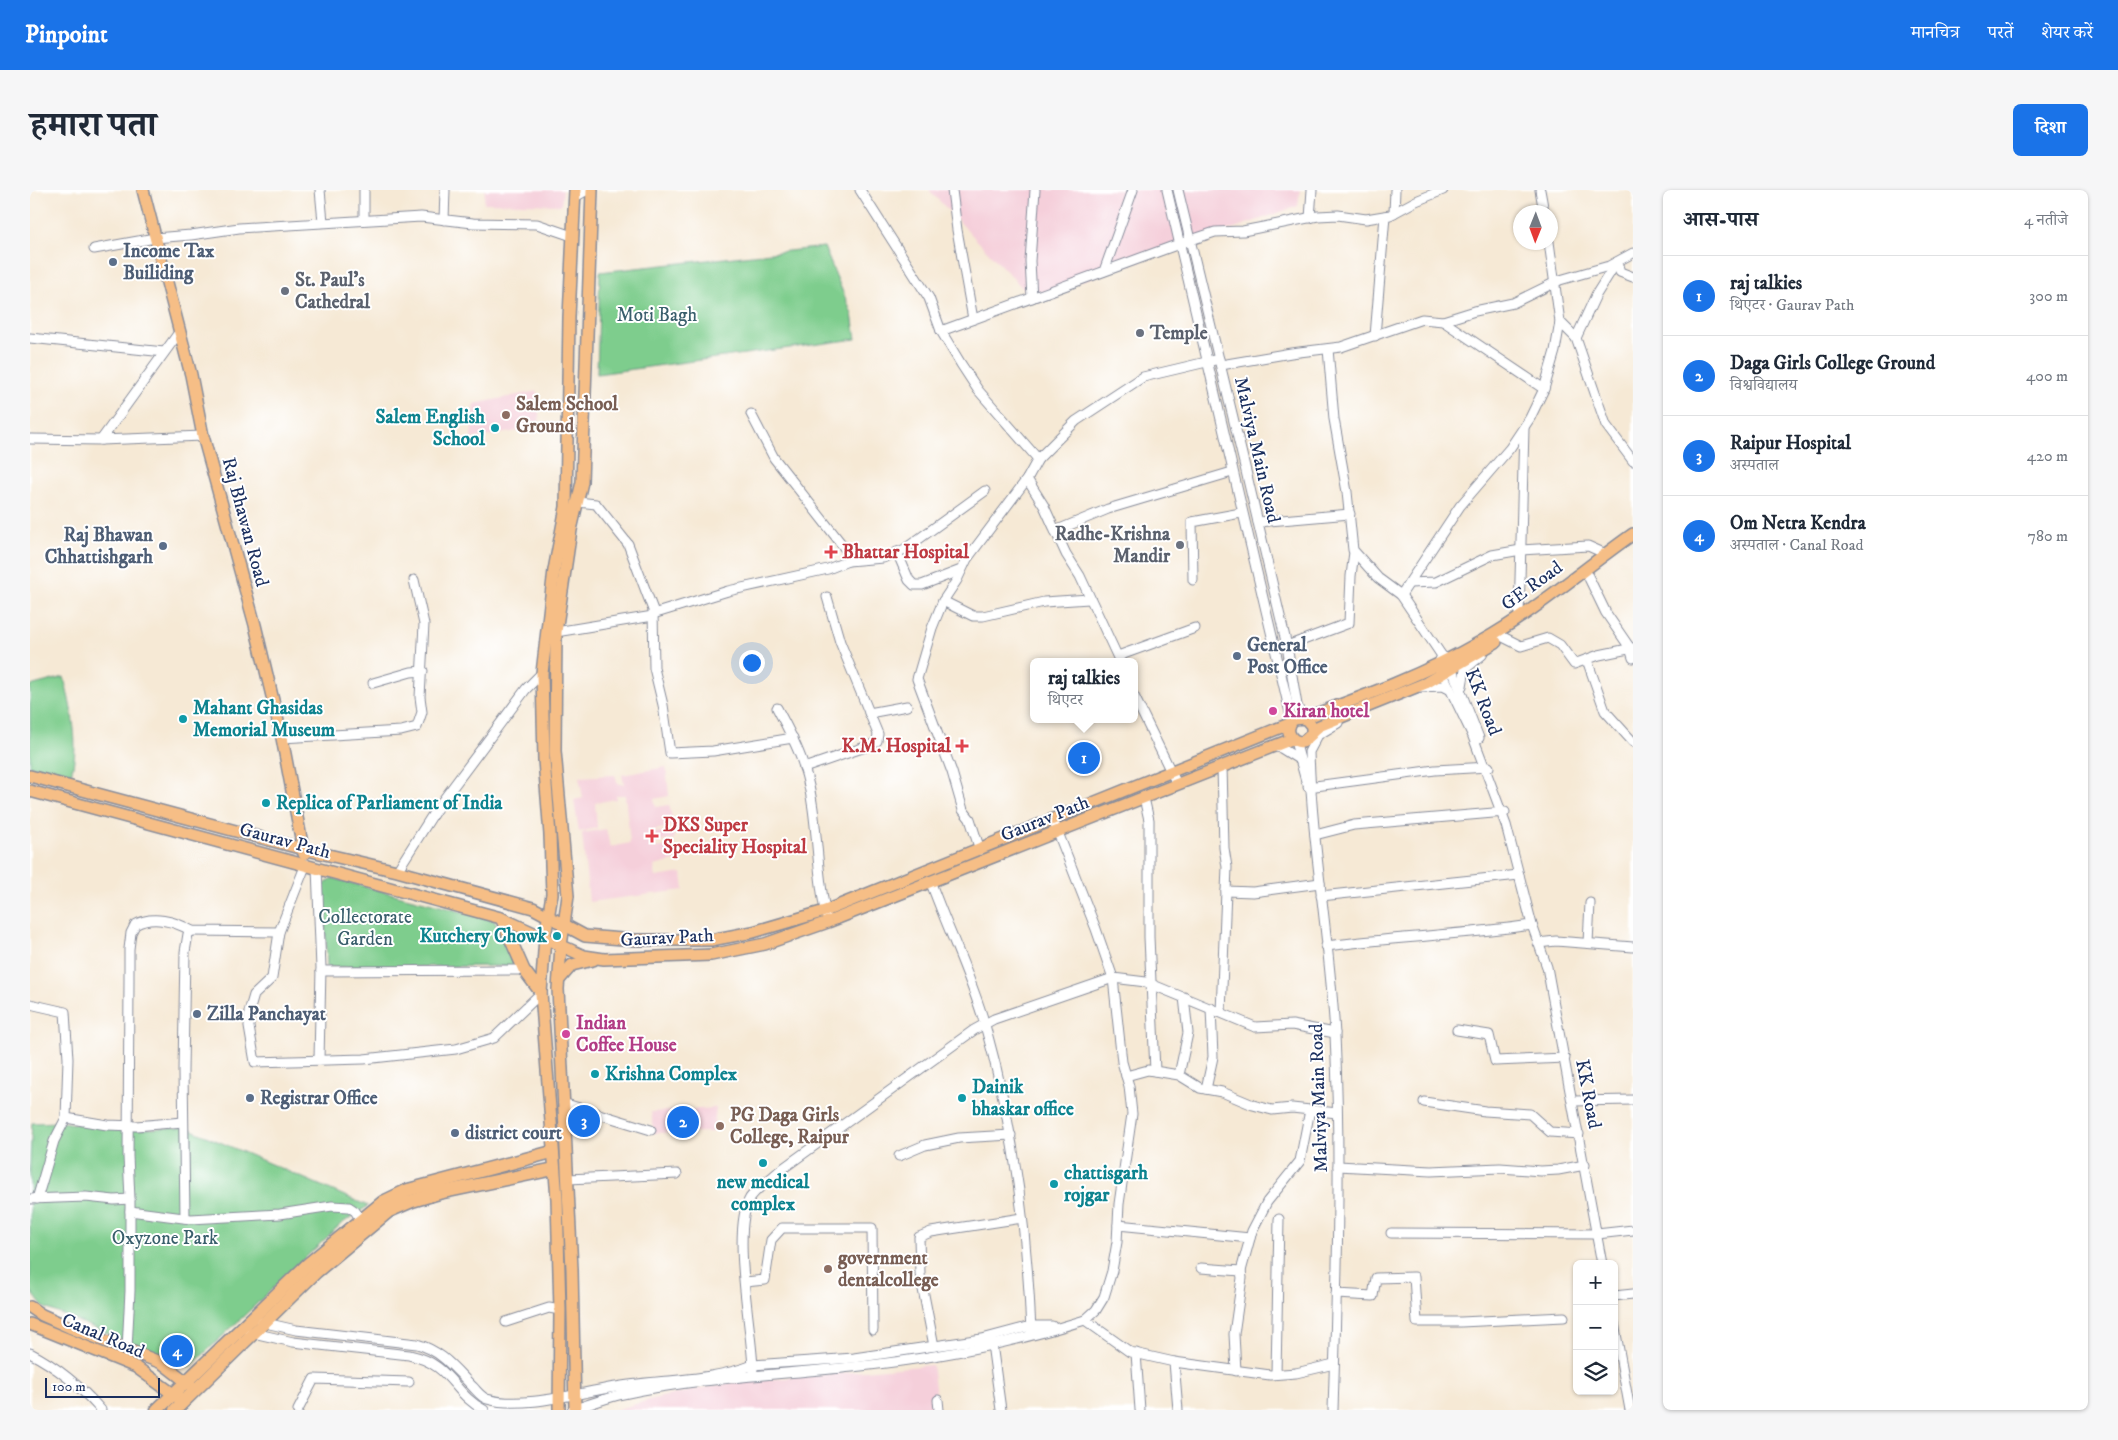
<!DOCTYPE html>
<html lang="hi">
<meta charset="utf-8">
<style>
body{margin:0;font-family:"IM FELL DW Pica","Noto Serif Devanagari",serif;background:#f6f6f7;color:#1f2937}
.controls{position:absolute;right:15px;bottom:15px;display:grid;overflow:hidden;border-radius:8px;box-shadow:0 1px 4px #0004}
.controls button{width:45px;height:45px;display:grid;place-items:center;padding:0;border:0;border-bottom:1px solid #e0e1e3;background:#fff;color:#1f2937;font:25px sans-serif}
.compass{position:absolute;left:1483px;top:15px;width:45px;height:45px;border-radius:50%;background:#fff;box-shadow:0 1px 4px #0004;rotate:181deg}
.scale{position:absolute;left:15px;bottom:12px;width:115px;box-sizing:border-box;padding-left:5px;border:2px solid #1b2f5e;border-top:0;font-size:14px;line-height:18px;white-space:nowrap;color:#1b2f5e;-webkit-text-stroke:4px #fff;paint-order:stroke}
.you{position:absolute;left:721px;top:472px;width:18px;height:18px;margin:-12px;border:4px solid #fff;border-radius:50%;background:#1a73e8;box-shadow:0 0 0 8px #1a73e833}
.badge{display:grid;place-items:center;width:32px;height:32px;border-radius:50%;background:#1a73e8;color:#fff;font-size:16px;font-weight:700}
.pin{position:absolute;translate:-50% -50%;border:2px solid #fff;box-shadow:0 1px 5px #0006}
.popup{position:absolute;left:1000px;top:468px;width:108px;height:65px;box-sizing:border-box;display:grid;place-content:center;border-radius:8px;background:#fff;filter:drop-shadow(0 1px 4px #0005);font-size:16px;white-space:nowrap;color:#747a83}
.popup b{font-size:19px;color:#1f2937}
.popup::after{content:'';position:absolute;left:50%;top:100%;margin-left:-10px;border:10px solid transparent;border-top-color:#fff}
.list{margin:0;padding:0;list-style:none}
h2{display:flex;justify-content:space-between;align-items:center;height:65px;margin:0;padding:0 20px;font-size:21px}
h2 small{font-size:16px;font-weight:400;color:#747a83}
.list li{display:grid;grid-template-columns:32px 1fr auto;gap:15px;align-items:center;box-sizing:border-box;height:80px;padding:0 20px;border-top:1px solid #e0e1e3}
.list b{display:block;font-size:19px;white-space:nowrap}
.list p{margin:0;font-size:16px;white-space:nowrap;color:#747a83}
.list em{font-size:16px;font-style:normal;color:#747a83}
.icon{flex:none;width:28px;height:28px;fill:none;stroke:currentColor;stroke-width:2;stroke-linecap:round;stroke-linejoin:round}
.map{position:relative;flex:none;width:1603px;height:1220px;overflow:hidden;border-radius:8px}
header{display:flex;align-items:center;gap:30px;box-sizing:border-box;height:70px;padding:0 25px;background:#1a73e8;color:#fff}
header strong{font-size:24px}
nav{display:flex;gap:28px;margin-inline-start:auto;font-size:18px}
.intro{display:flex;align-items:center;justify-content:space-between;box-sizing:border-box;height:120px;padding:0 30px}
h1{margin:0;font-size:35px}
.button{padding:12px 22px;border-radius:8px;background:#1a73e8;color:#fff;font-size:18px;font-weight:700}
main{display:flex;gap:30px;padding:0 30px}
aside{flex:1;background:#fff;border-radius:8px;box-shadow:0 1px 4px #0004}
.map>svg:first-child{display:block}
</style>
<header>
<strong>Pinpoint</strong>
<nav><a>मानचित्र</a><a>परतें</a><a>शेयर करें</a></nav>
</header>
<div class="intro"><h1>हमारा पता</h1><a class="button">दिशा</a></div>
<main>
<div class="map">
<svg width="1603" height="1220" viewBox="0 0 1603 1220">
<rect width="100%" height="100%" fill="#fff"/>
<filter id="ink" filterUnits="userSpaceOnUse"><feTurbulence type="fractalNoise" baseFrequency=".02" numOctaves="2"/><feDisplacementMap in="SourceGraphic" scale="10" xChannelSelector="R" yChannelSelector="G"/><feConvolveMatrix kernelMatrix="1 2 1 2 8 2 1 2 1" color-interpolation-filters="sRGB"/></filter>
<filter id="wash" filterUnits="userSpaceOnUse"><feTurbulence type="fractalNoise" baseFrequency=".0096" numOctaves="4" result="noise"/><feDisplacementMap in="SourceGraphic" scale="20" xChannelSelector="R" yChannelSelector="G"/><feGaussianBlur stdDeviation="1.12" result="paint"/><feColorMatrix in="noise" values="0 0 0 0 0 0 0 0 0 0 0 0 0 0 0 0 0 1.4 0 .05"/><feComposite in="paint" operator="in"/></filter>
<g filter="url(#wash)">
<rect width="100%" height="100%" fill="#f6e9d5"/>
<!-- built -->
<g fill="#f5cfda">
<path d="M455,0H533L531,15L454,13Z"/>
<path d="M899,0H1270L1268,16L1002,108Z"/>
<path d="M507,201L510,237L441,249L444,214Z"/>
<path d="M636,577L639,606L624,609L626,617L639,615L644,636L620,641V643L645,640L644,649L620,654V658L647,656L649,670L624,676L626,687L652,683L654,700L559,712L552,643L576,639L580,657L600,653L595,605H586V609L565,613L567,638L549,642L544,610L553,608L549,587L585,585L588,594H594L592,585Z"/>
<path d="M686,918L683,942L624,943L621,922Z"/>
<path d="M902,1175L908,1220H584L627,1208L697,1193Z"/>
</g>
<!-- green -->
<g fill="#7ecd8d" stroke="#4c7e76">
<path d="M794,57L822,124L826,149L567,184L570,82Z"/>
<path d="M34,487C41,518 51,556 40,587L0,576V496Z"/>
<path d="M302,688L464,730L485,776L297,777L294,695Z"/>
<path d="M31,932L93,940L155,937L338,1016L311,1034L160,1177L13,1117L0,1100V973L2,933Z"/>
</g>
</g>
<g filter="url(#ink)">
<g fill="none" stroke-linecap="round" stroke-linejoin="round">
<defs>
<g id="minor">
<path d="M290,0L293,32"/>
<path d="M334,0V29"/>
<path d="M830,0L899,108L911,141L931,174L948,200L1008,269"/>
<path d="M922,0L927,40L943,129"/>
<path d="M1137,0L1262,531"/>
<path d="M1148,0L1215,277L1257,456L1267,515L1272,527"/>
<path d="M1510,0L1514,22"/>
<path d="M545,7L557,0"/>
<path d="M1364,23L1365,0"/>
<path d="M1280,28L1282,0"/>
<path d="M414,30L415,0"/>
<path d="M64,59L125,48L161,45L209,38L391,27L443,33L507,34L542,46"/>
<path d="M1587,72L1590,82L1603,87"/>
<path d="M1586,73L1566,105L1546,148L1576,235L1603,271"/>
<path d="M1074,81L1103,0"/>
<path d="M1002,108L1000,71L1005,0"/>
<path d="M1413,131L1514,199"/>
<path d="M1530,132L1546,148"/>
<path d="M911,141L1149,54L1185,42L1213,41L1288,26L1308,25L1336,29L1360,25L1386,11L1413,0"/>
<path d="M1345,146L1355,26"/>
<path d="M0,148L134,162"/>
<path d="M1298,159L1304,229L1317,302L1323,360L1348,388L1371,405L1412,466L1418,469L1449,548"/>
<path d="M1191,175L1261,163L1311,157L1392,129L1413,131L1445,121L1483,113L1530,90L1579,76L1603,63"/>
<path d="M721,224L744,268L817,361L818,371"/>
<path d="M0,249L71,250L173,246"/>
<path d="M71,250L150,141"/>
<path d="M997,289L1014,316L1036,364L1050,386L1090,472"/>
<path d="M548,312L566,314L598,354L623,420L624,478L633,515L640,563L683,561L763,548"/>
<path d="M1228,332L1320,324"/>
<path d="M1025,341L1078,319L1202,282"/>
<path d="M867,362L879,390L884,395H892L931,380"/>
<path d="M1558,386L1576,423L1600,458L1603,468"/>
<path d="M1163,390L1162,332L1211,323"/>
<path d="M1379,393L1406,392L1462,365L1491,360L1558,356L1576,364"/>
<path d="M1371,405L1430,316L1480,258L1500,228L1514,199L1525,161L1530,132L1519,52"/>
<path d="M913,411L943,426H953L1014,412L1059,409"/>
<path d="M623,424L698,401L798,379L818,371L853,368L875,359L955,301"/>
<path d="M1489,427L1494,238"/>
<path d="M1469,441L1473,447L1491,456L1518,448L1530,455L1544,474L1569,465L1603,458"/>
<path d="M526,442L623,426"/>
<path d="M1257,456L1319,433L1321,386L1324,362"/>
<path d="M1088,466L1165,438"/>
<path d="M1412,466L1408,474L1442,544L1476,635L1502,735L1517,777L1572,1074"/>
<path d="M1557,470L1575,521L1603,552"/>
<path d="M343,493L381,482L393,481"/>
<path d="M1432,496L1435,479L1452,465"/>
<path d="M1390,497L1413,496L1419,499"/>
<path d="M1104,506L1147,594"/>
<path d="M747,518C757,537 768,556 774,577C789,625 785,676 796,725"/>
<path d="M839,523L877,516"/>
<path d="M252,548L371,541L387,537L392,522L390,507L394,434L384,390"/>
<path d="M1265,551L1276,591"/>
<path d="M1242,556L1251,558L1270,570"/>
<path d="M774,578L841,555L847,551L848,544L810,452L797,407"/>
<path d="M1278,597L1405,580L1459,577"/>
<path d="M1114,608L1119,630V747L1125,881"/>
<path d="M1285,645L1324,635L1475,622"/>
<path d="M950,660L940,629L933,620L922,582L887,489L902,438L913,411L927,390L937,369L997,289L1008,269L1046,231L1113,187L1189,169"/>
<path d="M276,674L249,742L242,788L224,805L219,822V837L225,872L334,869L426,859L464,848L511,803"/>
<path d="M287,678L291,778L289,870"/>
<path d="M367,681L405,621L496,499L512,483"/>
<path d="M901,693C918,740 941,786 955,835C983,934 997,1038 1001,1141"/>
<path d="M1196,701L1223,702L1290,693"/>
<path d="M1291,706L1489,685"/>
<path d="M1508,753L1526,751L1603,757"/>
<path d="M1558,753L1560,713"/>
<path d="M1296,756C1364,747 1433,745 1502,735"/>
<path d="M291,781L494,780"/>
<path d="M0,814L35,822L38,869L36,928L24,951L7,1009"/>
<path d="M1191,822L1197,677L1194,658L1192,576"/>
<path d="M1427,840L1459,845L1465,871L1535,868"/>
<path d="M1149,885L1158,843L1154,807"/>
<path d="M1096,886L1118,880L1149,885L1170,898L1192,902L1223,915L1242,920L1262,918L1307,923"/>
<path d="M1176,899L1183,867L1181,818"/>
<path d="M1543,911L1603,910"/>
<path d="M1394,912L1455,921L1500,924L1520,942L1549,944"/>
<path d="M533,913L621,940"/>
<path d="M36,928L77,935L106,936L153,932"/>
<path d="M869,966L895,955L929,948L981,945"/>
<path d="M1308,976L1401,981L1470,978L1511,981L1528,980L1555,975"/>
<path d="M538,989L647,984"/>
<path d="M0,1009L56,1007L84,1010L100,1009"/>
<path d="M100,1021L161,1029L250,1024L302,1016L319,1017L325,1021L333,1033"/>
<path d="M155,1028L153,881L155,762L158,744L162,741"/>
<path d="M1088,1035L1220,1048"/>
<path d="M1361,1043L1567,1044L1603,1040"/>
<path d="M1171,1078L1211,1081L1212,1088L1204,1144L1206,1181"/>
<path d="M1211,1081L1222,1041L1237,1012L1270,971L1280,920"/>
<path d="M715,1092L735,1090L741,1050L752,1038H842L843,1140"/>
<path d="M1306,1104L1343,1106L1346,1088L1384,1087L1387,1132H1431L1534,1127"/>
<path d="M1584,1106L1603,1104"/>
<path d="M1055,1130L1100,1162L1144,1172L1240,1185L1266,1183L1304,1174"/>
<path d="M231,1132L266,1140L387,1154C412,1161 425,1179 443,1197C447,1201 451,1207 457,1209C494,1220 554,1201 592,1196C632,1190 686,1190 723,1175L824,1168L952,1149L1001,1136H1022"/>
<path d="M476,1132L519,1118L530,1120"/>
<path d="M1584,1133L1600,1220"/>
<path d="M219,1142L263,1152L379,1165C422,1174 422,1203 454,1220"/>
<path d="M962,1154L971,1220"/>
<path d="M904,1156L890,1084L889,1047L901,1042L992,1028"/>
<path d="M97,1159L100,1101V1009L98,966L99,789V759L101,743L105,735C122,725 145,731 162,741L249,742"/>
<path d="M0,1163C27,1177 51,1197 71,1220"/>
<path d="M1106,1163L1110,1220"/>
<path d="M1144,1172L1148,1220"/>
<path d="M723,1179C722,1139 701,1040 720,1008C727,998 739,990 748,982L944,840L964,829L1083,788L1116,792L1225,837L1262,835L1305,843"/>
<path d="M1246,1184L1249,1029"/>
<path d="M908,1210L909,1220"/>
<path d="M268,1220L284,1189L379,1192"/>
<path d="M542,1220C558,1215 573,1209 589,1205C663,1188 745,1185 822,1177C900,1169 980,1154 1055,1130L1066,1120L1074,1107L1082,1081L1087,1052L1089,1014L1102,924L1099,896L1092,872L1083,788L1066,739L1023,630"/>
<path d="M1303,1220C1307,1095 1311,970 1305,845C1300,751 1282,657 1279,562L1288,545L1308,533"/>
</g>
<g id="major">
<path d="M113,0L161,185L173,246L225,435L252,548L274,664"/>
<path d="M1275,528L1282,536V544L1273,552C1259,552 1254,538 1264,529L1275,528C1335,506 1395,484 1450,452C1504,422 1552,380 1603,344"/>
<path d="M1283,541L1289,536L1396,493L1466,452"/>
<path d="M0,586L273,659L367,681L503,718L555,746L605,750H681L723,742L795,721L1259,534"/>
<path d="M0,601L471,728L554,766L574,769L681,765L735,754L798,732L1262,549"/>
<path d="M471,728L494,780L511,803"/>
<path d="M529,790L542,775L563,770"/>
<path d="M0,1117L12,1125L39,1137L132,1173L163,1197"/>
<path d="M0,1134L106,1177L150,1209"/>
<path d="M529,1220L530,1120L527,1009L511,803L515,747L522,704L520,645L514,570L512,483L524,380L536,317L539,127L545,0"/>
<path d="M545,1220L542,1079L528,799L531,756L538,706L525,561L526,442L541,340L552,292L562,0"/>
</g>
<g id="highway">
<path d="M127,1220L278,1074L353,1012L378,1000L522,962"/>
<path d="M145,1220L286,1082L359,1021L382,1011L409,1003L524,979"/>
</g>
</defs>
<!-- minor casing -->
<use href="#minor" stroke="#888c9a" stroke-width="11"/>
<!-- major casing -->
<use href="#major" stroke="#888c9a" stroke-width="14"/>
<!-- highway casing -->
<use href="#highway" stroke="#888c9a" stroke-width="15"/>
<!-- minor -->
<use href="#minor" stroke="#fff" stroke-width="9"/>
<!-- major -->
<use href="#major" stroke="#f6be86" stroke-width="11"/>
<!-- highway -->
<use href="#highway" stroke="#f6be86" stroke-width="12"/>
</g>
</g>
<!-- markers -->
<g fill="#5c6f8a" stroke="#fff" stroke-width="2">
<circle cx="83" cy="72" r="5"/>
<circle cx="133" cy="356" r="5"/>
<circle cx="1207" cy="466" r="5"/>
<circle cx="167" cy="824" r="5"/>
<circle cx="220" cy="908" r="5"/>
<circle cx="425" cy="943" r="5"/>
</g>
<g fill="#6b7280" stroke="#fff" stroke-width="2">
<circle cx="255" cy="101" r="5"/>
<circle cx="1110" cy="143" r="5"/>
<circle cx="1150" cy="355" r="5"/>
</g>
<g fill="#8d6e63" stroke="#fff" stroke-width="2">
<circle cx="476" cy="225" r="5"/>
<circle cx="690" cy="936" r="5"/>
<circle cx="798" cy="1079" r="5"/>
</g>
<g fill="#0f9aa8" stroke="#fff" stroke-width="2">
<circle cx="465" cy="238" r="5"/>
<circle cx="153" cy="529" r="5"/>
<circle cx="236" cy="613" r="5"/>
<circle cx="527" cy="746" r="5"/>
<circle cx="565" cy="884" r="5"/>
<circle cx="932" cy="908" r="5"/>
<circle cx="733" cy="973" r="5"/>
<circle cx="1024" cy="994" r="5"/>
</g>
<g fill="#e0444e" stroke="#fff" stroke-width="2">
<path d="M798.5 354.5h5v5h5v5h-5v5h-5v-5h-5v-5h5z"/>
<path d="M929.5 548.5h5v5h5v5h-5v5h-5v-5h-5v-5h5z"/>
<path d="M619.5 638.5h5v5h5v5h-5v5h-5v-5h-5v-5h5z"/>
</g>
<g fill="#d1479c" stroke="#fff" stroke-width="2">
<circle cx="1243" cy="521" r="5"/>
<circle cx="536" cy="844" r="5"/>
</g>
<g text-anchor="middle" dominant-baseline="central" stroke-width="4" stroke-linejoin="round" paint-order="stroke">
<!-- service labels -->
<g font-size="19" font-weight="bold" fill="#4e5e75" stroke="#fff" text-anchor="start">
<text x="93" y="61">Income Tax<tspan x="93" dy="22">Builiding</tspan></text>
<text x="123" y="345" text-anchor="end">Raj Bhawan<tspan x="123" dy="22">Chhattishgarh</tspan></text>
<text x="1217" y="455">General<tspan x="1217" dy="22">Post Office</tspan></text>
<text x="177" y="824">Zilla Panchayat</text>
<text x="230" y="908">Registrar Office</text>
<text x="435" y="943">district court</text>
</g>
<!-- worship labels -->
<g font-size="19" font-weight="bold" fill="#5b616d" stroke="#fff" text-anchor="start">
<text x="265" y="90">St. Paul's<tspan x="265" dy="22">Cathedral</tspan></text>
<text x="1120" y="143">Temple</text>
<text x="1140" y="344" text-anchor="end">Radhe-Krishna<tspan x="1140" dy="22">Mandir</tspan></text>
</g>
<!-- park labels -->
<g font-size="19" fill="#395e6c" stroke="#fff">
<text x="627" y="125">Moti Bagh</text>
<text x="335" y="727">Collectorate<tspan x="335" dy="22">Garden</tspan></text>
<text x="135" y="1048">Oxyzone Park</text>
</g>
<!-- education labels -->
<g font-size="19" font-weight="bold" fill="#785e54" stroke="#fff" text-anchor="start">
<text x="486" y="214">Salem School<tspan x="486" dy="22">Ground</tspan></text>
<text x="700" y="925">PG Daga Girls<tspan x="700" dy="22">College, Raipur</tspan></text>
<text x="808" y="1068">government<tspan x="808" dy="22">dentalcollege</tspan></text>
</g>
<!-- culture labels -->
<g font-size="19" font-weight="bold" fill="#0d838f" stroke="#fff" text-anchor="start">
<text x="455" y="227" text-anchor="end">Salem English<tspan x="455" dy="22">School</tspan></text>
<text x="163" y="518">Mahant Ghasidas<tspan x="163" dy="22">Memorial Museum</tspan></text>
<text x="246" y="613">Replica of Parliament of India</text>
<text x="517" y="746" text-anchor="end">Kutchery Chowk</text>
<text x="575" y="884">Krishna Complex</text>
<text x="942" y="897">Dainik<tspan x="942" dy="22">bhaskar office</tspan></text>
<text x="1034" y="983">chattisgarh<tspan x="1034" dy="22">rojgar</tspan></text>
<text x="733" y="992" text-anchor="middle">new medical<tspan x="733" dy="22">complex</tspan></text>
</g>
<!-- street labels -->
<g font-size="19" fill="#1b2f5e" stroke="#fff">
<text transform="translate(1227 260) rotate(77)">Malviya Main Road</text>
<text transform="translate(215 332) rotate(75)">Raj Bhawan Road</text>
<text transform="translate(1502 396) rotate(-36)">GE Road</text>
<text transform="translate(1453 512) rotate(69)">KK Road</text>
<text transform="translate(1015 629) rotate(-22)">Gaurav Path</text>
<text transform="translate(255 651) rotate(15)">Gaurav Path</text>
<text transform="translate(637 748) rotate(-3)">Gaurav Path</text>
<text transform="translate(1558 904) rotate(79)">KK Road</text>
<text transform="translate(1289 908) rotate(-92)">Malviya Main Road</text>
<text transform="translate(73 1146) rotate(23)">Canal Road</text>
</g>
<!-- health labels -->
<g font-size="19" font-weight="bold" fill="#be3a42" stroke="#fff" text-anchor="start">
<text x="812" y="362">Bhattar Hospital</text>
<text x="921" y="556" text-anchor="end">K.M. Hospital</text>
<text x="633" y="635">DKS Super<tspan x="633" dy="22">Speciality Hospital</tspan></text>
</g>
<!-- hotel labels -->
<g font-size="19" font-weight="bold" fill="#b23c85" stroke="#fff" text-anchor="start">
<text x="1253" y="521">Kiran hotel</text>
<text x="546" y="833">Indian<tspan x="546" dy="22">Coffee House</tspan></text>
</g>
</g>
</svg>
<div class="controls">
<button>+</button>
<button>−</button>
<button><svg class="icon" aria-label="layers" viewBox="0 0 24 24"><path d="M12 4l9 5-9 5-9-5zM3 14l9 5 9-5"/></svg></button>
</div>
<svg class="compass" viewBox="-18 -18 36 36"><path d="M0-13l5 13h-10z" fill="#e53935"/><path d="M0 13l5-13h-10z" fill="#747a83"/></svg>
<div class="scale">100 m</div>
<div class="you"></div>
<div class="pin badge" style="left:1054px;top:568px">1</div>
<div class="popup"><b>raj talkies</b>थिएटर</div>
<div class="pin badge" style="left:653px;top:932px">2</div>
<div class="pin badge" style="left:554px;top:931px">3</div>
<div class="pin badge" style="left:147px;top:1161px">4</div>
</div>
<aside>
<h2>आस-पास<small>4 नतीजे</small></h2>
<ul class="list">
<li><span class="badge">1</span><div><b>raj talkies</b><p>थिएटर · Gaurav Path</p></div><em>300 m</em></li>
<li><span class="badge">2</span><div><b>Daga Girls College Ground</b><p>विश्वविद्यालय</p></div><em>400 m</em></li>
<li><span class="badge">3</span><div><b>Raipur Hospital</b><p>अस्पताल</p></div><em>420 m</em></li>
<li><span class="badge">4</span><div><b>Om Netra Kendra</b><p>अस्पताल · Canal Road</p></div><em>780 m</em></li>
</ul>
</aside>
</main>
